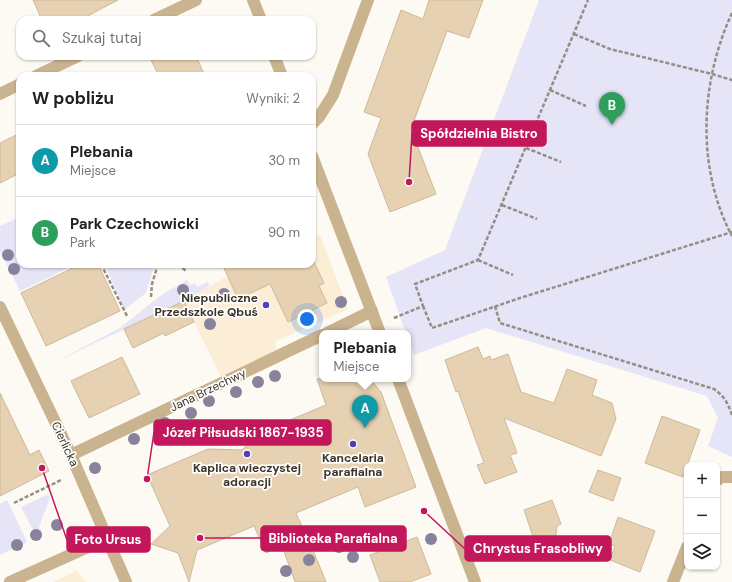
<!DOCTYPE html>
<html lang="pl">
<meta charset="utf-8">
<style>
body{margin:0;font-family:"DM Sans",sans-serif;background:#f2f2f2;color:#202124}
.controls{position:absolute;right:12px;bottom:12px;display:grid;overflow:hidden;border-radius:8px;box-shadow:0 1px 3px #0004}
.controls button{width:36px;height:36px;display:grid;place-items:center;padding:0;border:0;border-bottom:1px solid #e0e0e0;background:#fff;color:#202124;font:20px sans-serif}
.you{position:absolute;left:307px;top:319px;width:14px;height:14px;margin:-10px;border:3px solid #fff;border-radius:50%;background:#1a73e8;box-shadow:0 0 0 6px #1a73e833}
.badge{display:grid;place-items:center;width:26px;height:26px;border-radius:50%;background:#0f766e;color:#fff;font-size:13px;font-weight:700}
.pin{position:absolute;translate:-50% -33px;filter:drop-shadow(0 1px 2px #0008)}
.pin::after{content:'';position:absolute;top:21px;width:14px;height:12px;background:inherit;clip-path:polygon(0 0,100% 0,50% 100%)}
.popup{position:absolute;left:319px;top:330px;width:92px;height:52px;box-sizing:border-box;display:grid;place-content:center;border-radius:8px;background:#fff;filter:drop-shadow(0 1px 3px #0005);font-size:13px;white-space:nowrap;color:#757577}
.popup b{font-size:15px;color:#202124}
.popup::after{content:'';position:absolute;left:50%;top:100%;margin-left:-8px;border:8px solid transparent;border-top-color:#fff}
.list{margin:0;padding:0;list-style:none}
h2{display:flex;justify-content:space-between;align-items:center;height:52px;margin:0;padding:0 16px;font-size:17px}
h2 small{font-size:13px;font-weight:400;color:#757577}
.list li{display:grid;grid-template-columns:26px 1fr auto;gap:12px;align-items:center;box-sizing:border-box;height:72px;padding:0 16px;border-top:1px solid #e0e0e0}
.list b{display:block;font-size:15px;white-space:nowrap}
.list p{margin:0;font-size:13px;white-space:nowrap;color:#757577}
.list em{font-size:13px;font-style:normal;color:#757577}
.icon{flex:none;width:22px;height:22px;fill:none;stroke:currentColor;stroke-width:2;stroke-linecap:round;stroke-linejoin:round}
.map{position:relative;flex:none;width:732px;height:582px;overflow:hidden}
.search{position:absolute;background:#fff;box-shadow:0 1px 3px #0004;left:16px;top:16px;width:300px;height:44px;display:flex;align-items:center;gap:10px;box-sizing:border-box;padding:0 14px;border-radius:12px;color:#757577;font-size:15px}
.panel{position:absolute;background:#fff;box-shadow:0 1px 3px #0004;left:16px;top:72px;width:300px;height:196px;border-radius:12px}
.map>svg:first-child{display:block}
</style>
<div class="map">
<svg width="732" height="582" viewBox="0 0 732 582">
<rect width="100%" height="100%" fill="#fdf9f3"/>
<!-- built -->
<g fill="#fbedd6">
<path d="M320,235L348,309L276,341V350L221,377L184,301L224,278L254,264H312V238Z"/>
<path d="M76,571L87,582H53Z"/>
</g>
<!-- green -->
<g fill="#e5e5f7">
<path d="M539,0H732V457L708,446L718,418L707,396L486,328L414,355L408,338V333H406L386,277L445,250Z"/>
<path d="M20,217V264H77L20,291L0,251V226Z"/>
<path d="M104,264H155L146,293L125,309Z"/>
<path d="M187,280L190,285L195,283L197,287L208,282L209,286L184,301L55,362L120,328L160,296Z"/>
<path d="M48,494L50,498L39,527L42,532L41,536L37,538L21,507Z"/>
<path d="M7,500L27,542L0,555V504Z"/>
</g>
<!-- building -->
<g fill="#e6d2b2" stroke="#cdba9b">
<path d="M33,0H118L80,20H42Z"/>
<path d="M429,0H483L469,38L447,31L411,129L436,194L390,212L368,154L381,118L364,112L401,10L423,19Z"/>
<path d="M149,56H196L205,76H159Z"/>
<path d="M20,133V173L0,183V143Z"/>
<path d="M314,262L324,283L319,286L327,303L288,322L270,284L238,299L222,264H312Z"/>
<path d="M81,264H98L120,311L46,346L21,293Z"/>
<path d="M184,301L194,322L165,336L164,333L133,348L124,329Z"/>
<path d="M478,347L483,359L490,356L491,360L508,354L521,392L554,403L567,369L597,380L592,395L612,403L616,419L601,456L504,418L517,453L510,455L517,472L485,484L477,465L484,463L458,391L456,392L445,360Z"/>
<path d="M122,357L140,394L89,418L71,381Z"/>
<path d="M317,379H370L381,392L416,487L365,507L358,487L296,513L318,562L326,582H295L282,546L266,553L254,526L197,550L189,582L178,553L151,544L170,526L147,475L208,449L242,450L261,432L326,405Z"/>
<path d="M0,393L30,455L39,450L49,471L0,496Z"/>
<path d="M662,416L700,430L683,477L645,463Z"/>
<path d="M598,470L621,478L613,501L589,492Z"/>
<path d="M552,500L561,524L557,526L555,543L548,541L541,560L524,510Z"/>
<path d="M618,517L655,531L640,572L610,560L615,546L609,544Z"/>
<path d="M417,537L431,574L410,582H380L370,555Z"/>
</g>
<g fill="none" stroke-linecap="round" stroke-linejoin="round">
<!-- path -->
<g stroke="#958e85" stroke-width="2.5" stroke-dasharray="4 2" stroke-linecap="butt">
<path d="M732,13C700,82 696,168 732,236"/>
<path d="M574,34L610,49L712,74L732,80"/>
<path d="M550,90L586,106"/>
<path d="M526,148L561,162"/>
<path d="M502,205L537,219"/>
<path d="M478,260L513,275"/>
<path d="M101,264L127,316"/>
<path d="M178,264L186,271"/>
<path d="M151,297L152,284L158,264"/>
<path d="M423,306L432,328L520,298L732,232"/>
<path d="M495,306L500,323L714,389C724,396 728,403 732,415"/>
<path d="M394,318L423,306L415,284L478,260L588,0"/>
<path d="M14,503L61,480"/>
</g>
<!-- minor -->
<g stroke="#cab38f" stroke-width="12">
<path d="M253,0L261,20"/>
<path d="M154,20L196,0"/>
<path d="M274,56L282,76"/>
<path d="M36,76L78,56"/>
<path d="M0,94L20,84"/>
<path d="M312,124L319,117L333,95L368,0"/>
<path d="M312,156L380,333"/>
<path d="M0,307L71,455L126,582"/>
<path d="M327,333L372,311"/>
<path d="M398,379L475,582"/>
<path d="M71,455L322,335"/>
<path d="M717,480L722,477H732"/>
<path d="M10,582L108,538"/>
<path d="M673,582L687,547"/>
</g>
</g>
<!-- trees -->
<g fill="#88829d">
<circle cx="8" cy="255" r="6"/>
<circle cx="14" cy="269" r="6"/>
<circle cx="183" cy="290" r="6"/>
<circle cx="224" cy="294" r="6"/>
<circle cx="341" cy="302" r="6"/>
<circle cx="310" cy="316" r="6"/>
<circle cx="210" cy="324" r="6"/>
<circle cx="275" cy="376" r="6"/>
<circle cx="258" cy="382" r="6"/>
<circle cx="236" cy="392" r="6"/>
<circle cx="209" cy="401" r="6"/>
<circle cx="191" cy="413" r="6"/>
<circle cx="165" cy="423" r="6"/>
<circle cx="134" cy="439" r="6"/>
<circle cx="95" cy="468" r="6"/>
<circle cx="57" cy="525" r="6"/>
<circle cx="36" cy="535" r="6"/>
<circle cx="431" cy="539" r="6"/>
<circle cx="17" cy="545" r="6"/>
<circle cx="339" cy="547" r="6"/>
<circle cx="353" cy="557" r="6"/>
<circle cx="309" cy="560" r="6"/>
<circle cx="286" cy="571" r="6"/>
</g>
<!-- markers -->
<g fill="#543fb7" stroke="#fff" stroke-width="1.5">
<circle cx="266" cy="305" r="4"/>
<circle cx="353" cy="444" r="4"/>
<circle cx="247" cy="454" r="4"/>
</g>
<g text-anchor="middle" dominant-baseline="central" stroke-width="3.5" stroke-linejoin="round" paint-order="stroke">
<!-- poi labels -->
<g font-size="12" font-weight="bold" fill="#3b3327" stroke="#fff">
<text x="258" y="298" text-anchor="end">Niepubliczne<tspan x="258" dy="14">Przedszkole Qbuś</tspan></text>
<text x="353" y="458">Kancelaria<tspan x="353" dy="14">parafialna</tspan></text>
<text x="247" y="468">Kaplica wieczystej<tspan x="247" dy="14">adoracji</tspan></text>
</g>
<!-- street labels -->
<g font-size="12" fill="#3b3327" stroke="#fff">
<text transform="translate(208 390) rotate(-26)">Jana Brzechwy</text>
<text transform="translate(65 444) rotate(65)">Cierlicka</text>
</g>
</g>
<!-- callouts -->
<path fill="none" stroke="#c2185b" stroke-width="1.5" d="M409 182L412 133M147 479L154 432M200 538L261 538M42 468L67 540M424 511L465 549"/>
<g fill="#c2185b" stroke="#fff" stroke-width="1.5">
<circle cx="409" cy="182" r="4"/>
<circle cx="147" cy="479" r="4"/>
<circle cx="200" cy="538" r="4"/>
<circle cx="42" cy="468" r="4"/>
<circle cx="424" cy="511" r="4"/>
</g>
<g fill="#c2185b" stroke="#c2185b" stroke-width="1.5">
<rect x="412" y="121" width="134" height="25" rx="4"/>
<rect x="154" y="420" width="177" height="25" rx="4"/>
<rect x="261" y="526" width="145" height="25" rx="4"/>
<rect x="67" y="527" width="83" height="25" rx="4"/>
<rect x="465" y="536" width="146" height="25" rx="4"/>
</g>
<g font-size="13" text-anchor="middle" font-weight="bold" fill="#fff">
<text x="479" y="138">Spółdzielnia Bistro</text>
<text x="243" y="437">Józef Piłsudski 1867-1935</text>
<text x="333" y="543">Biblioteka Parafialna</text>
<text x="108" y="544">Foto Ursus</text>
<text x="538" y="553">Chrystus Frasobliwy</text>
</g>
</svg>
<div class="controls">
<button>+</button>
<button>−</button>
<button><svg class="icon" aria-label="layers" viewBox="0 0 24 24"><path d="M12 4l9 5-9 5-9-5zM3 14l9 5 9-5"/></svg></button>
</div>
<div class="you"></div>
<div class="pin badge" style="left:365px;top:428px;background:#0f9aa8">A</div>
<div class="popup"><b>Plebania</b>Miejsce</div>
<div class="pin badge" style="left:612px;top:125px;background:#2e9e5b">B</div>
<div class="search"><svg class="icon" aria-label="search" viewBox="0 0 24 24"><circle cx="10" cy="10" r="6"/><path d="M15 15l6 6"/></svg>Szukaj tutaj</div>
<section class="panel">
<h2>W pobliżu<small>Wyniki: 2</small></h2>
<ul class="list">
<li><span class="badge" style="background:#0f9aa8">A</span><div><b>Plebania</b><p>Miejsce</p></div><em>30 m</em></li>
<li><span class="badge" style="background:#2e9e5b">B</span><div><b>Park Czechowicki</b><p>Park</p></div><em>90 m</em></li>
</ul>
</section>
</div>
